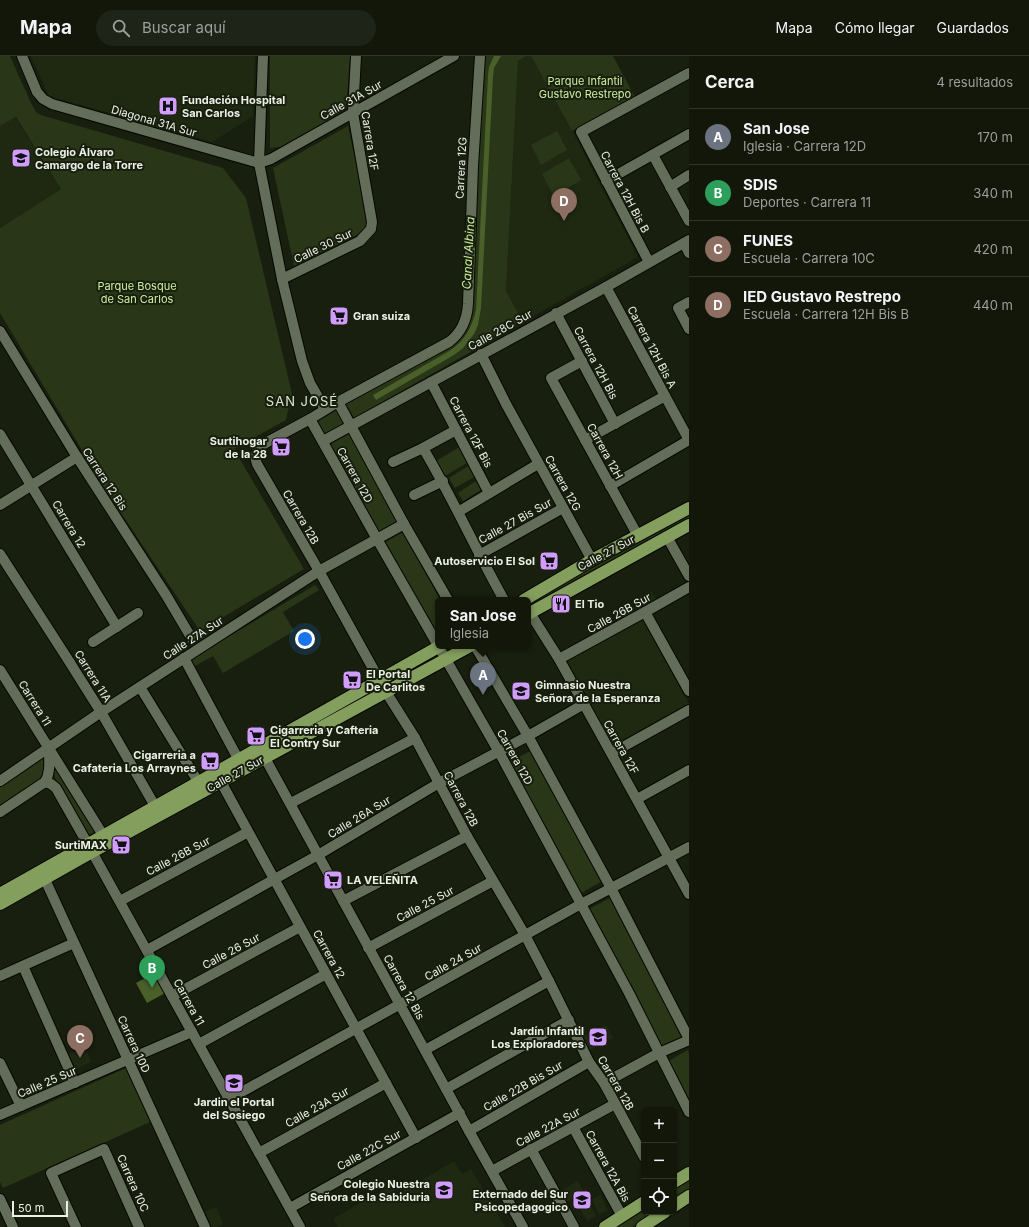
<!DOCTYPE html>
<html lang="es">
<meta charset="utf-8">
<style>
body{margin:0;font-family:Inter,sans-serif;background:#1f2418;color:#f1f3f6}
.controls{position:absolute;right:12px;bottom:12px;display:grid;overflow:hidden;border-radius:6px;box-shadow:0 1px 3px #0004}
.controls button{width:36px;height:36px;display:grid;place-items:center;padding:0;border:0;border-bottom:1px solid #31362b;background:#12170a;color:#f1f3f6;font:20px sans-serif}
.scale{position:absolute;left:12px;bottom:10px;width:56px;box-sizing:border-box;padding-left:4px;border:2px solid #ebf0e5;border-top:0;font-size:11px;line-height:14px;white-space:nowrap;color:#ebf0e5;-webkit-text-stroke:3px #181f0e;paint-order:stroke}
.you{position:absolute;left:305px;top:583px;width:14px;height:14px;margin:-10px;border:3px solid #fff;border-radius:50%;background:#1a73e8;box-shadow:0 0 0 6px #1a73e833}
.badge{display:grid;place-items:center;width:26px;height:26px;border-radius:50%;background:#d09dfe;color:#fff;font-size:13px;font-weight:700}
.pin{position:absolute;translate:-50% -33px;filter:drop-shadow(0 1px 2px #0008)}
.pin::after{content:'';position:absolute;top:21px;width:14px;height:12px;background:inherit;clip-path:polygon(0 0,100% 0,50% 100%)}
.popup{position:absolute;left:435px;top:541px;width:96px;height:52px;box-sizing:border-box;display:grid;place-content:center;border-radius:6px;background:#12170a;filter:drop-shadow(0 1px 3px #0005);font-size:13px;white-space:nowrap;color:#9c9f9c}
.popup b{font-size:15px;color:#f1f3f6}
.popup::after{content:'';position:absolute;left:50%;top:100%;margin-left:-8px;border:8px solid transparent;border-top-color:#12170a}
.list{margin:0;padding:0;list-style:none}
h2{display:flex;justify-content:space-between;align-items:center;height:52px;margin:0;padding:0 16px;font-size:17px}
h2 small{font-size:13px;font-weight:400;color:#9c9f9c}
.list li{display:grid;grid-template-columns:26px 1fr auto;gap:12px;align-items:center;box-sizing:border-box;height:56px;padding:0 16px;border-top:1px solid #31362b}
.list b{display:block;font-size:15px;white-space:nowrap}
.list p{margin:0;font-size:13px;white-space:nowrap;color:#9c9f9c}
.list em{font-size:13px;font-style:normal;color:#9c9f9c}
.icon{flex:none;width:22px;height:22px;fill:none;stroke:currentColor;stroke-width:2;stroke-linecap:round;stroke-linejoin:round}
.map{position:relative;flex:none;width:689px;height:1171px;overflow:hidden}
header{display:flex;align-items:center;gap:24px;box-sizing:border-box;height:56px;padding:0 20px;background:#12170a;border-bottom:1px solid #31362b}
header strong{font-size:19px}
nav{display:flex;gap:22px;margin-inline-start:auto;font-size:14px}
.search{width:280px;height:36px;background:#1f2418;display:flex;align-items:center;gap:10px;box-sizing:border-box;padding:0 14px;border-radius:22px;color:#9c9f9c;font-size:15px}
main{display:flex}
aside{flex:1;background:#12170a}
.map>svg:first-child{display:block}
</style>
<header>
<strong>Mapa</strong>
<div class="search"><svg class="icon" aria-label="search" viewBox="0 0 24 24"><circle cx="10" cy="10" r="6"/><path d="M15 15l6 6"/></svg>Buscar aquí</div>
<nav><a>Mapa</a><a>Cómo llegar</a><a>Guardados</a></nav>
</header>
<main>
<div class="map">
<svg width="689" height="1171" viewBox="0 0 689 1171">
<rect width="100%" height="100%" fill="#181f0e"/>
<!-- built -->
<g fill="#1f2912">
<path d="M31,0H255L253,60L212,86L49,40Z"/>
<path d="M526,0H531L572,75L638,201L523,266L506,235L518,5Z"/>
<path d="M15,61L61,133L0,172V70Z"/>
<path d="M651,535L657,544L648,549L643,540Z"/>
<path d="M643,564L689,648V651L614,693L566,606Z"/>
<path d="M528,625L532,634L514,644L509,635Z"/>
<path d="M606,969L613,982L590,994L583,981Z"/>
<path d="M85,991L91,1006L76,1013L69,998Z"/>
<path d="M240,1020L243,1026L229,1034L226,1028Z"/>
<path d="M454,1105L462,1118L471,1113L505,1171H338L333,1163L391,1129L397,1139Z"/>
<path d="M578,1125L596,1160L587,1165L574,1142L563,1148L557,1137Z"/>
<path d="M600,1139L608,1154L599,1158L592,1144Z"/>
<path d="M216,1151L223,1168L217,1171H212L205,1156Z"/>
</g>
<!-- green -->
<g fill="#293617">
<path d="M0,0H10L31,47L36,56L41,59L223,112L246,142L292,338L286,364L234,393L304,513L200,575L107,436L0,257V172L61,133L16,61L0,70Z"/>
<path d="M270,0H350L346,53L291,90L270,92Z"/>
<path d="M484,0H526L518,5L506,235L523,266L354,362L346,348L441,295L462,279L474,150Z"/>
<path d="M531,0H613L635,41L572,75Z"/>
<path d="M348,70L368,165V170L365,175L294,210L273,112Z"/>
<path d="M557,75L567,94L541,109L531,89Z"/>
<path d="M569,102L581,124L554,140L542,118Z"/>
<path d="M336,354L344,369L324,380L316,365Z"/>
<path d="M349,378L397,465L377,476L329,389Z"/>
<path d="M461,390L470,405L445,420L436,405Z"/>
<path d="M470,409L476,420L455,432L449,422Z"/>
<path d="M476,425L481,434L463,445L458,437Z"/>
<path d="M689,456V465L528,554V545Z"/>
<path d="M403,476L440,544H438V577L435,579L384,487Z"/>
<path d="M315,529L319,534L283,556L294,575L223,617L213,600L195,610L191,603Z"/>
<path d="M532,694L602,825L578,839L508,707Z"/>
<path d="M44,699L46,710L41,724L0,751V729Z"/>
<path d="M54,702L96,775L88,780L55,722Z"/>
<path d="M610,842L687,981L660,993L587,854Z"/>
<path d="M688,994L689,997V1051L665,1007Z"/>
<path d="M126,1012L150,1066L3,1132L0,1126V1069Z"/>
<path d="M689,1124V1134L674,1144V1134Z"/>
<path d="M644,1153V1156H655L632,1171H616Z"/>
</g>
<!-- water -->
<g fill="#4a602a">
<path d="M494,0H501L494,12L493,21L481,252L478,269L474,278L463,292L454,299L376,344L373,339L451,294C465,284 472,271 476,254L488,19L489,11Z"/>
<path d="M156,916L167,936L147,947L136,927Z"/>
</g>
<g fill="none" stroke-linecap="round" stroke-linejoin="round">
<defs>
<g id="minor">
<path d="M22,0L37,36L43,43L52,48L259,107"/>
<path d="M263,0L259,107L282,223L302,305L310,327L325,353"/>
<path d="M480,0L473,110L468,248C467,264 461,277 449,286L338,346L310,363L260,390C256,397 254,400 257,408L319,515L386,636L415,682L467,780L525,879L549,925L589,1006L604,1027L644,1101"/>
<path d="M653,99L689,165"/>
<path d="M259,107L271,103L454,0"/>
<path d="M606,125L689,78"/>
<path d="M670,131L689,119"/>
<path d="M684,187L689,197"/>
<path d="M649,206L581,76L689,17"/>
<path d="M282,223L360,185L371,173L372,166L353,57L356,0"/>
<path d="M606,231L689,384"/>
<path d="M689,246L678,252L689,273"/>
<path d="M556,257L615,368"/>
<path d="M0,275L77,401L166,539L192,583"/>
<path d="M481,298L506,348L592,504"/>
<path d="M582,305L551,322L638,480"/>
<path d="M431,326L489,437"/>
<path d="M338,346L404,468L448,544"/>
<path d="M310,363L377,483L499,696L629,937L689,1056"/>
<path d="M0,378L117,571"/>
<path d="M585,384L665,340"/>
<path d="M323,385L606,231L689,184"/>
<path d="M423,392C452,441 476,494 504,544"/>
<path d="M393,406L423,392L456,374"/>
<path d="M610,430L689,384"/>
<path d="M414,439L443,425"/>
<path d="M0,449L77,401"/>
<path d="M458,456L538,408"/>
<path d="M667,481L689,520"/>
<path d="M0,498L67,602L101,656L159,757"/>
<path d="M479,499L563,452"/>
<path d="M645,556L689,635"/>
<path d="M530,557L559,603L689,838"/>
<path d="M93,586L138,557"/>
<path d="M475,590L528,680L611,832L689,983"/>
<path d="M184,602L242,710"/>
<path d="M559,603L645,556L689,531"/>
<path d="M0,614L103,779"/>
<path d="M140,631L202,732"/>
<path d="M612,697L689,654"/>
<path d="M265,702L469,1075L523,1171"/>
<path d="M0,725L101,656L319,515L404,468"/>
<path d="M45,726L51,728L56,732L86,785L300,1171"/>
<path d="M45,726C51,716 49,704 49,692"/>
<path d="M221,726L416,1082"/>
<path d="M637,743L689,714"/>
<path d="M291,747L415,682"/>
<path d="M0,756L45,726"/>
<path d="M42,817L205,1171"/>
<path d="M120,845L248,776"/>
<path d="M343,845L467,780"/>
<path d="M368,892L493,825"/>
<path d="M147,894L318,799L439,727L528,680L584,648"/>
<path d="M23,910L75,1027"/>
<path d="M0,920L74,887"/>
<path d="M172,940L300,871"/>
<path d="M199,988L326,918"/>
<path d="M425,994L549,925"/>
<path d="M0,1007L21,1050"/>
<path d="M604,1027L659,997L689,984"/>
<path d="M446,1033L569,964"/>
<path d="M229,1043L581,848L689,791"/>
<path d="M0,1059L192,976"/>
<path d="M573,1071L622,1160"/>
<path d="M469,1075L589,1006"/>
<path d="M531,1093L574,1171"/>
<path d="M259,1097L386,1027"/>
<path d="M492,1115L615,1048"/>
<path d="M0,1143L13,1171"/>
<path d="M290,1152L460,1057"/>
<path d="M76,1171L51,1117L104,1093L139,1171"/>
</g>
<g id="major">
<path d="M524,544L592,504L689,452"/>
<path d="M528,558L689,469"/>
<path d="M0,838L440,590"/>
<path d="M0,848L92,796L470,590"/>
<path d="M674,1126L689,1117"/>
<path d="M674,1150L689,1140"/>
<path d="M605,1171L644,1146"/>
<path d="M642,1171L665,1156"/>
</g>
</defs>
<!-- minor casing -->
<use href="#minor" stroke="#040800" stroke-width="12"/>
<!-- major casing -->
<use href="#major" stroke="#040800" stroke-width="14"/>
<!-- minor -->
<use href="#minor" stroke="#646d59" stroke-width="10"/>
<!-- major -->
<use href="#major" stroke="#849e5e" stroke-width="12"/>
</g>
<!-- icons -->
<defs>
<symbol id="hospital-square" viewBox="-11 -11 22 22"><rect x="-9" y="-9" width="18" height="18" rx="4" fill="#d09dfe" stroke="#181f0e"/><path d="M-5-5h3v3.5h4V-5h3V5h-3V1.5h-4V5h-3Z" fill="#111"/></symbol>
<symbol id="school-square" viewBox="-11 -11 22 22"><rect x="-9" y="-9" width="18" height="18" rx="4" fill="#d09dfe" stroke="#181f0e"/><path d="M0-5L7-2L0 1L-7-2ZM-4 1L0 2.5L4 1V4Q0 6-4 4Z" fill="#111"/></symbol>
<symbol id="supermarket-square" viewBox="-11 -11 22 22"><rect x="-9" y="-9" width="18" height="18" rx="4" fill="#d09dfe" stroke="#181f0e"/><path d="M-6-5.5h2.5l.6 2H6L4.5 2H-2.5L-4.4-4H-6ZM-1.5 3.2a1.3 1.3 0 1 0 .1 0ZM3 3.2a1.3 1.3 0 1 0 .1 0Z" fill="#111"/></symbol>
<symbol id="restaurant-square" viewBox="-11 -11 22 22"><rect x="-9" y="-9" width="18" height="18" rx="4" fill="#d09dfe" stroke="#181f0e"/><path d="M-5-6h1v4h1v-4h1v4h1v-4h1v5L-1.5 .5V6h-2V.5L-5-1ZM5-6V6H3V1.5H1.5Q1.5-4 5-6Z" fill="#111"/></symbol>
<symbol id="university-square" viewBox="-11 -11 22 22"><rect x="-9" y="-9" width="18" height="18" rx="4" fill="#d09dfe" stroke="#181f0e"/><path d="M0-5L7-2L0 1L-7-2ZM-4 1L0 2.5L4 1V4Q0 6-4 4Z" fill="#111"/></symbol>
</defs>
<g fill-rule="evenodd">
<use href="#hospital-square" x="157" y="39" width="22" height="22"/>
<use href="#school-square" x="10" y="91" width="22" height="22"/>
<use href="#supermarket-square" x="328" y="249" width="22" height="22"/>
<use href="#supermarket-square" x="270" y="380" width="22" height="22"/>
<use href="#supermarket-square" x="538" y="494" width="22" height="22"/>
<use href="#restaurant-square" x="550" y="537" width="22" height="22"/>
<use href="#supermarket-square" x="341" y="613" width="22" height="22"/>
<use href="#school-square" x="510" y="624" width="22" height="22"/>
<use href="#supermarket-square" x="245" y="669" width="22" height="22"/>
<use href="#supermarket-square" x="199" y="694" width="22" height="22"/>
<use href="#supermarket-square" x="110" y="778" width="22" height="22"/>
<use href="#supermarket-square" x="322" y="813" width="22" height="22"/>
<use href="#school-square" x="587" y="970" width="22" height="22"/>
<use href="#school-square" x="223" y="1016" width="22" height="22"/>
<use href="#school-square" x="433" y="1123" width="22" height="22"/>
<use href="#university-square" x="571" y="1133" width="22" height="22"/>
</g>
<g text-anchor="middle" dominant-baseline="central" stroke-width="4" stroke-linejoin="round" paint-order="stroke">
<!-- park labels -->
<g font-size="11" fill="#cdf09e" stroke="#181f0e">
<text x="585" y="25">Parque Infantil<tspan x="585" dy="13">Gustavo Restrepo</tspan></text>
<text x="137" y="230">Parque Bosque<tspan x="137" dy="13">de San Carlos</tspan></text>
</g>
<!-- poi labels -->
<g font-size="11" font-weight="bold" fill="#ebf0e5" stroke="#181f0e" text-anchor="start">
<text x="182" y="44">Fundación Hospital<tspan x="182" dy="13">San Carlos</tspan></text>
<text x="35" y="96">Colegio Álvaro<tspan x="35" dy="13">Camargo de la Torre</tspan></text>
<text x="353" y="260">Gran suiza</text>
<text x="267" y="385" text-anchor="end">Surtihogar<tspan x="267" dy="13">de la 28</tspan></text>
<text x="535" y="505" text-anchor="end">Autoservicio El Sol</text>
<text x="575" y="548">El Tio</text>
<text x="366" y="618">El Portal<tspan x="366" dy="13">De Carlitos</tspan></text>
<text x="535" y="629">Gimnasio Nuestra<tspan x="535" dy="13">Señora de la Esperanza</tspan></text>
<text x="270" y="674">Cigarreria y Cafteria<tspan x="270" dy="13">El Contry Sur</tspan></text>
<text x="196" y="699" text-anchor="end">Cigarreria a<tspan x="196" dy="13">Cafateria Los Arraynes</tspan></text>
<text x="107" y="789" text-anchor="end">SurtiMAX</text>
<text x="347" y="824">LA VELEÑITA</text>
<text x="584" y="975" text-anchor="end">Jardín Infantil<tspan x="584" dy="13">Los Exploradores</tspan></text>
<text x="234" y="1046" text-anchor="middle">Jardin el Portal<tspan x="234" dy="13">del Sosiego</tspan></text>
<text x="430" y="1128" text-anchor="end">Colegio Nuestra<tspan x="430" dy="13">Señora de la Sabiduria</tspan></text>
<text x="568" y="1138" text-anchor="end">Externado del Sur<tspan x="568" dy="13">Psicopedagogico</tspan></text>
</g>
<!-- street labels -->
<g font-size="11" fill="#ebf0e5" stroke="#181f0e">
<text transform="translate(351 44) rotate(-29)">Calle 31A Sur</text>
<text transform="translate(154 65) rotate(16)">Diagonal 31A Sur</text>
<text transform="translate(370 85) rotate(81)">Carrera 12F</text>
<text transform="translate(461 112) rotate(-87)">Carrera 12G</text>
<text transform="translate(625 136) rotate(62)">Carrera 12H Bis B</text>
<text transform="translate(323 190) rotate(-26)">Calle 30 Sur</text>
<text transform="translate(500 274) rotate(-29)">Calle 28C Sur</text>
<text transform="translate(652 291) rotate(62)">Carrera 12H Bis A</text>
<text transform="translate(596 307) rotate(62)">Carrera 12H Bis</text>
<text transform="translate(471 376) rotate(62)">Carrera 12F Bis</text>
<text transform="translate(605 395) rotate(61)">Carrera 12H</text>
<text transform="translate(355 419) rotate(61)">Carrera 12D</text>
<text transform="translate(105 423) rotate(57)">Carrera 12 Bis</text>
<text transform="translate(563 427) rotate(61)">Carrera 12G</text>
<text transform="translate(301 461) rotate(60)">Carrera 12B</text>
<text transform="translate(515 465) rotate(-29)">Calle 27 Bis Sur</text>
<text transform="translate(69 468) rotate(59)">Carrera 12</text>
<text transform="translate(606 497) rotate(-28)">Calle 27 Sur</text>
<text transform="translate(619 557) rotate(-29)">Calle 26B Sur</text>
<text transform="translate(193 582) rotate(-33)">Calle 27A Sur</text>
<text transform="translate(93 620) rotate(58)">Carrera 11A</text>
<text transform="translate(35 647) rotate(58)">Carrera 11</text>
<text transform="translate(621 691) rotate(61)">Carrera 12F</text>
<text transform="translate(515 701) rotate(61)">Carrera 12D</text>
<text transform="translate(235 718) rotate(-29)">Calle 27 Sur</text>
<text transform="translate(461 743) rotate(62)">Carrera 12B</text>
<text transform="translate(359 761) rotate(-31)">Calle 26A Sur</text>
<text transform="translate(178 800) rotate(-28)">Calle 26B Sur</text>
<text transform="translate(425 848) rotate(-28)">Calle 25 Sur</text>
<text transform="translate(231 895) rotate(-28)">Calle 26 Sur</text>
<text transform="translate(329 898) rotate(61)">Carrera 12</text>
<text transform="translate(453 906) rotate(-29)">Calle 24 Sur</text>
<text transform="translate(404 931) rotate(61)">Carrera 12 Bis</text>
<text transform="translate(189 946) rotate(61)">Carrera 11</text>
<text transform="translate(134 988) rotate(65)">Carrera 10D</text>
<text transform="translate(47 1026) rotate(-23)">Calle 25 Sur</text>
<text transform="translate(616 1027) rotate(60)">Carrera 12B</text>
<text transform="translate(523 1030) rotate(-30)">Calle 22B Bis Sur</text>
<text transform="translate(317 1051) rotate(-29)">Calle 23A Sur</text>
<text transform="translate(548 1071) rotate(-28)">Calle 22A Sur</text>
<text transform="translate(369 1094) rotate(-29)">Calle 22C Sur</text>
<text transform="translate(608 1110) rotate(61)">Carrera 12A Bis</text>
<text transform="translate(133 1127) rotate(66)">Carrera 10C</text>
</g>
<!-- water labels -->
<g font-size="12" font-style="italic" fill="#c8ec9a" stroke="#181f0e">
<text transform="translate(468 197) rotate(-87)">Canal Albina</text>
</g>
<!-- quarter labels -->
<g font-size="13" letter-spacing="1" fill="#dbe6cf" stroke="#181f0e">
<text x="302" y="345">SAN JOSÉ</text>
</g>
</g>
</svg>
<div class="controls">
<button>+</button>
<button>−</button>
<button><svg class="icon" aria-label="locate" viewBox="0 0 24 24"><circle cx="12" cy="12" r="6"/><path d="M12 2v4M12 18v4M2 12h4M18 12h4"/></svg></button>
</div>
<div class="scale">50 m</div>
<div class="you"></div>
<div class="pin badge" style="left:483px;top:639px;background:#6b7280">A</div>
<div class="popup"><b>San Jose</b>Iglesia</div>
<div class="pin badge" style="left:152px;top:932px;background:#2e9e5b">B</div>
<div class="pin badge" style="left:80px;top:1002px;background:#8d6e63">C</div>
<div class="pin badge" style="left:564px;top:165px;background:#8d6e63">D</div>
</div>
<aside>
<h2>Cerca<small>4 resultados</small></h2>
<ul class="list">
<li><span class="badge" style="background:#6b7280">A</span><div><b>San Jose</b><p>Iglesia · Carrera 12D</p></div><em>170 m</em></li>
<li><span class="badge" style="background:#2e9e5b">B</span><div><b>SDIS</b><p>Deportes · Carrera 11</p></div><em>340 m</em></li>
<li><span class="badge" style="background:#8d6e63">C</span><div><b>FUNES</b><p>Escuela · Carrera 10C</p></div><em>420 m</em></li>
<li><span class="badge" style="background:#8d6e63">D</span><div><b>IED Gustavo Restrepo</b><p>Escuela · Carrera 12H Bis B</p></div><em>440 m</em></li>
</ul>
</aside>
</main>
